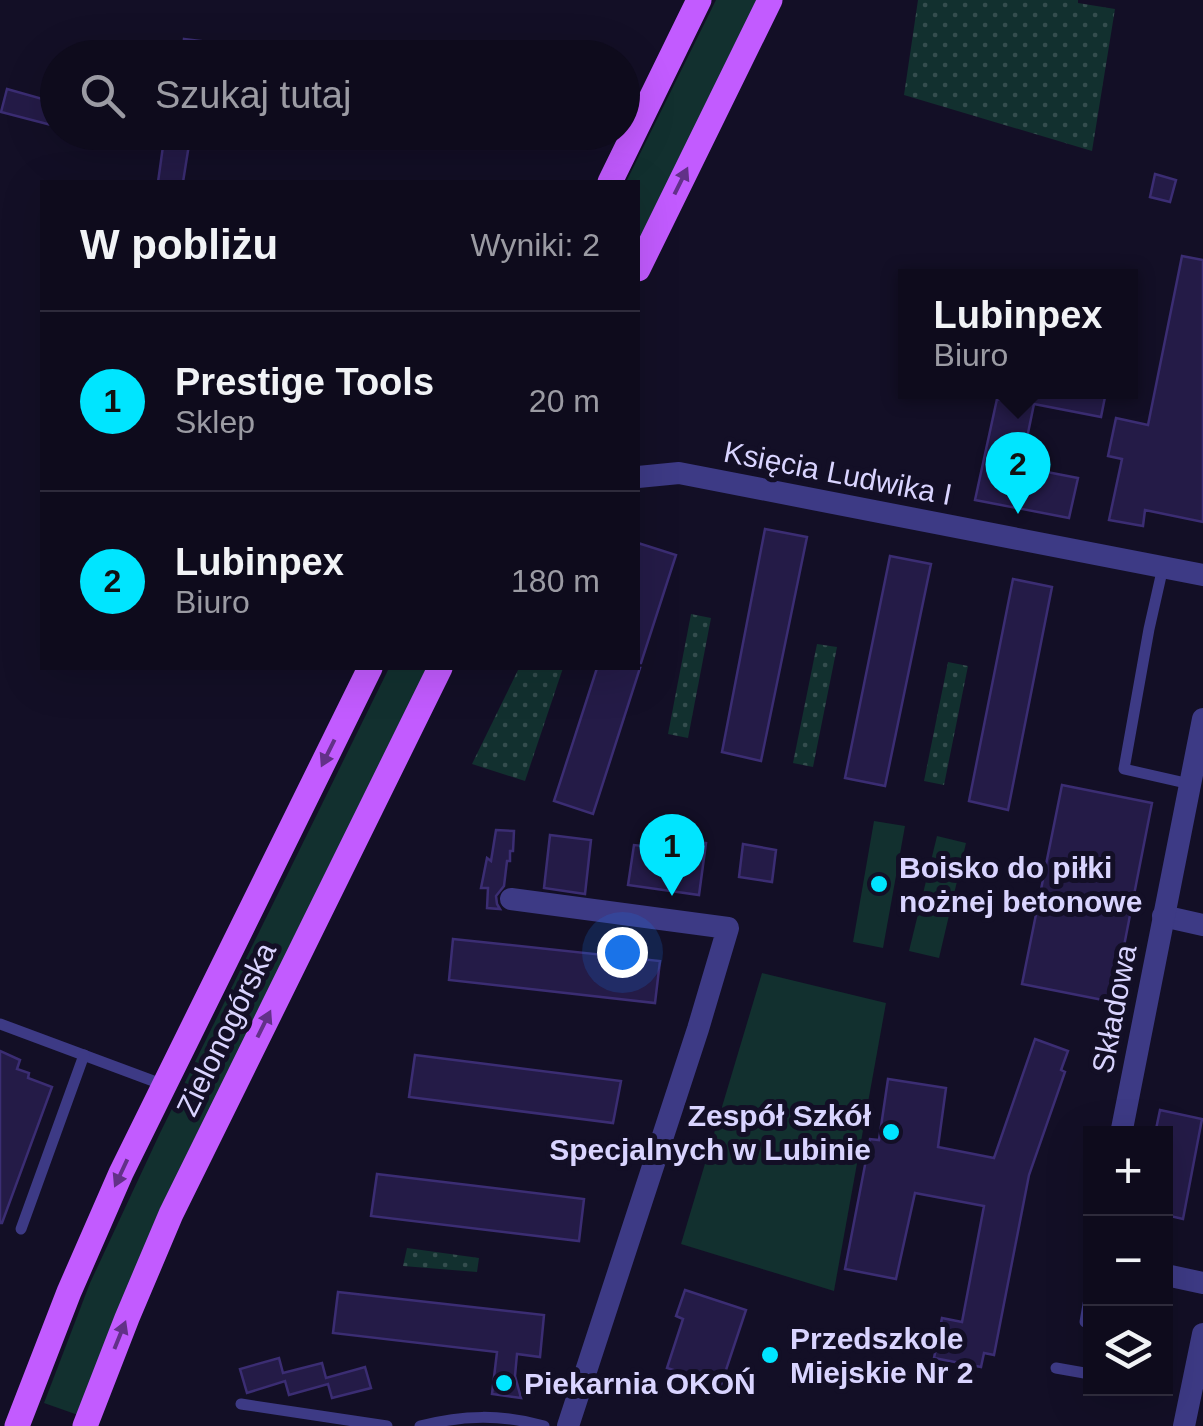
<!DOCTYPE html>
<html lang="pl">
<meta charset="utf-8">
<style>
body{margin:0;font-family:Helvetica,sans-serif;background:#171425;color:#f1f3f6}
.controls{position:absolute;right:30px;bottom:30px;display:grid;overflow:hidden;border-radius:0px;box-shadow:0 10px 40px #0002}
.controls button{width:90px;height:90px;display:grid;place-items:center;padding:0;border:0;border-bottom:2px solid #2e2b3b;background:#0e0b1c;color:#f1f3f6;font:50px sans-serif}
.you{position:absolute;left:622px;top:952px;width:35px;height:35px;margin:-25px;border:8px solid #fff;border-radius:50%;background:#1a73e8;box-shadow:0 0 0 15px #1a73e833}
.badge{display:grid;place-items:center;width:65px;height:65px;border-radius:50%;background:#00e5ff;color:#111;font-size:32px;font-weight:700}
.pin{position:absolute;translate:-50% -82px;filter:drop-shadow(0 2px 5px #0008)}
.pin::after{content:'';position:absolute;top:52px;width:35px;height:30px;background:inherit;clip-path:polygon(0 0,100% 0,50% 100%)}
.popup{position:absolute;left:898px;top:269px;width:240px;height:130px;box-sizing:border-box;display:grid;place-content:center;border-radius:0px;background:#0e0b1c;filter:drop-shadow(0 2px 8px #0005);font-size:32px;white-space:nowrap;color:#9b9ba3}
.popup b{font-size:38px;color:#f1f3f6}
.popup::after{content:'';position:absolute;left:50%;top:100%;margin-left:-20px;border:20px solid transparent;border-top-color:#0e0b1c}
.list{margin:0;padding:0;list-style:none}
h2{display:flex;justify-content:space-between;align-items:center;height:130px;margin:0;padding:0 40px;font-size:42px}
h2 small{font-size:32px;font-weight:400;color:#9b9ba3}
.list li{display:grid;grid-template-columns:65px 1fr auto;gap:30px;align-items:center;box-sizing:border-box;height:180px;padding:0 40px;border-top:2px solid #2e2b3b}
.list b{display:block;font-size:38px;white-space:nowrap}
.list p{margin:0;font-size:32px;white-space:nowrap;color:#9b9ba3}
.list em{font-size:32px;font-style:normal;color:#9b9ba3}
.icon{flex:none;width:55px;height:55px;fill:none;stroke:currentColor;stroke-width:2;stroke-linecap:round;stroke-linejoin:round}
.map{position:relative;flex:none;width:1203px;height:1426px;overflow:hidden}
.search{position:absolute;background:#0e0b1c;box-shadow:0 10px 40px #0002;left:40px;top:40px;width:600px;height:110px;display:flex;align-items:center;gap:25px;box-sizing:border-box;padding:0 35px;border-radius:55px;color:#9b9ba3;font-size:38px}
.panel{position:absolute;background:#0e0b1c;box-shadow:0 10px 40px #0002;left:40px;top:180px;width:600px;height:490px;border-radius:0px}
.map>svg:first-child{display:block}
</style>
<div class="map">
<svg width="1203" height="1426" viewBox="0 0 1203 1426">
<defs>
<pattern id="park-dots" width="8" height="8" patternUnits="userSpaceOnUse" patternTransform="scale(2.5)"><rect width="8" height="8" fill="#12302f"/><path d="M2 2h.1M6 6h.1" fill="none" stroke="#344d4e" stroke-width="1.8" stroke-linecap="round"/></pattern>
</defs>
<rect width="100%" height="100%" fill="#130f26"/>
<!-- grass -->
<g fill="#12302f">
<path d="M716,0H763L638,255V182H626Z"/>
<path d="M389,668H434L78,1415L44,1403L90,1283L160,1133Z"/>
<path d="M874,821L905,826L883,948L853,942Z"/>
<path d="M937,836L966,843L939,958L909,951Z"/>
<path d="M762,973L886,1003L834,1291L681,1244Z"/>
</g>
<!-- park -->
<g fill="url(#park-dots)">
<path d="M918,0H1078V3L1115,9L1092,151L904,95Z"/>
<path d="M691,614L711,618L688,738L668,734Z"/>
<path d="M817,644L837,647L813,767L793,763Z"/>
<path d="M948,662L968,666L944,785L924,781Z"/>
<path d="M519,668H563L525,781L472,764Z"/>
<path d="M407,1248L479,1258L477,1272L403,1266Z"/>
</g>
<!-- building -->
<g fill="#241b47" stroke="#3b2d73" stroke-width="2.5">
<path d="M184,39L251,47L250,58H182Z"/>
<path d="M7,89L57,103L51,125L1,112Z"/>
<path d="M165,132H191L183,182H158Z"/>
<path d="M1155,174L1176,180L1170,202L1150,197Z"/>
<path d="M1182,256L1203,260V522L1145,510L1143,526L1109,520L1122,459L1108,456L1116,418L1148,425Z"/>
<path d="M1003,392H1106L1101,417L1034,404L1021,467L1078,478L1069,518L975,500L997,399L1001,400Z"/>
<path d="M765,529L807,537L761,761L722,752Z"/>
<path d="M638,543L676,555L641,663H638Z"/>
<path d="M890,556L931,564L885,786L845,778Z"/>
<path d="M1013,579L1052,587L1008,810L969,801Z"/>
<path d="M597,668H640L593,814L554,801Z"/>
<path d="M1062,785L1152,803L1113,1002L1022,984Z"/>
<path d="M496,830L514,831L513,851H510V861H507L504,886L496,896L497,904L500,909L487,908L488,888H481L487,858L491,861Z"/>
<path d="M550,835L591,840L585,894L544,888Z"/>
<path d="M674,838L706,843L699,895L628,885L634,845L672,849Z"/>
<path d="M743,844L776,850L772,882L739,877Z"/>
<path d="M453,939L660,961L655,1003L449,980Z"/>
<path d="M1035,1039L1068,1051L1061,1070L1065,1072L1029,1175L994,1355L984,1353L981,1367L934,1358L942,1318L962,1322L984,1206L915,1193L896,1279L845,1269L870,1139L879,1140L888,1079L946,1088L938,1147L994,1158Z"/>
<path d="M0,1051L20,1060L17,1069L29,1073L28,1078L52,1087L2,1223H0Z"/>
<path d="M415,1055L621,1081L613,1123L409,1097Z"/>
<path d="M1160,1110L1202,1119L1183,1219L1166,1215V1134H1155Z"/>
<path d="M377,1174L584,1199L579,1241L371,1216Z"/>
<path d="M685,1290L746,1310L721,1385L667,1368L683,1319L676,1316Z"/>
<path d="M338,1292L544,1315L540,1357L517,1354L515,1376L521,1398L492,1394L497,1352L333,1333Z"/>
<path d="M279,1358L283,1373L322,1363L326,1378L365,1367L371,1388L332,1398L328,1384L289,1395L285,1381L247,1393L240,1369Z"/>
</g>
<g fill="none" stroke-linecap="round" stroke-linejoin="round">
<!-- service -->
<g stroke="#3d3a85" stroke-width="11">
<path d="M1163,567L1149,629L1124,769L1190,784"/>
<path d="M0,1024L164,1085"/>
<path d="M21,1229L84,1055"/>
<path d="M1090,1293L1085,1322L1090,1323"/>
<path d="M1056,1368L1090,1374"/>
<path d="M241,1404L387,1426"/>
<path d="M420,1426C463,1415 502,1414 544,1426"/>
</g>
<!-- minor -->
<g stroke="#3d3a85" stroke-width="22">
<path d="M638,477L679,473L1203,575"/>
<path d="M511,899L728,928L698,1029L568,1426"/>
<path d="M1163,916L1203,925"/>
<path d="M1121,1134L1203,719"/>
<path d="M1166,1275L1203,1283"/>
<path d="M1184,1426L1203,1334"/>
</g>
<!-- primary -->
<g stroke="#c25bff" stroke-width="25">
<path d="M610,182L699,0"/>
<path d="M638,269L770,0"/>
<path d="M17,1426L69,1292L121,1173L370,668"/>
<path d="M85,1426L127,1318L171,1214L440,668"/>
</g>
</g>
<!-- one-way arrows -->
<defs><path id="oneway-solid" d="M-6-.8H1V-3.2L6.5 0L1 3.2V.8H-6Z" transform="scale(2.5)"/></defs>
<g fill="#623188">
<use href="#oneway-solid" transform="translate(681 181) rotate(-64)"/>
<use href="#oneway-solid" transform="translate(328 753) rotate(116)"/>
<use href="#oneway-solid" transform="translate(264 1024) rotate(-64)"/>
<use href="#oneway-solid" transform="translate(121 1173) rotate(115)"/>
<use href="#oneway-solid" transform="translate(120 1335) rotate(-68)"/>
</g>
<!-- markers -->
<g fill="#00e5ff" stroke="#130f26" stroke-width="4">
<circle cx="879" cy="884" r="10"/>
<circle cx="891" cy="1132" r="10"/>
<circle cx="770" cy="1355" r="10"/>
<circle cx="504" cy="1383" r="10"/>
</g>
<g text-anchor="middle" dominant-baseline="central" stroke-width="10" stroke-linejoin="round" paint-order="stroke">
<!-- street labels -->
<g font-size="30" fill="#d9d4ff" stroke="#130f26">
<text transform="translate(838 473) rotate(11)">Księcia Ludwika I</text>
<text transform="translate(1114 1009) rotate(-79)">Składowa</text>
<text transform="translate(226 1029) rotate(-64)">Zielonogórska</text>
</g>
<!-- poi labels -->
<g font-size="30" font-weight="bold" fill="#d9d4ff" stroke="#130f26" text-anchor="start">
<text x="899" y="867">Boisko do piłki<tspan x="899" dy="34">nożnej betonowe</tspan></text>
<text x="871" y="1115" text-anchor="end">Zespół Szkół<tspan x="871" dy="34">Specjalnych w Lubinie</tspan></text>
<text x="790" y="1338">Przedszkole<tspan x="790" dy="34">Miejskie Nr 2</tspan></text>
<text x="524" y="1383">Piekarnia OKOŃ</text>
</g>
</g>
</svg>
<div class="controls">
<button>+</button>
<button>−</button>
<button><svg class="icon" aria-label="layers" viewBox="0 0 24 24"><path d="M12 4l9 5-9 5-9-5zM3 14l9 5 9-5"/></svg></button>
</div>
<div class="you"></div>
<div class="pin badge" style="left:672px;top:896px">1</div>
<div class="pin badge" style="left:1018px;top:514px">2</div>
<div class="popup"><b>Lubinpex</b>Biuro</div>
<div class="search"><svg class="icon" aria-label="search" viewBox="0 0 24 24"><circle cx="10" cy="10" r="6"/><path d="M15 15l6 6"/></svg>Szukaj tutaj</div>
<section class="panel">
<h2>W pobliżu<small>Wyniki: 2</small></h2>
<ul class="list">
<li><span class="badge">1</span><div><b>Prestige Tools</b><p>Sklep</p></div><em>20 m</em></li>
<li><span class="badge">2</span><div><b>Lubinpex</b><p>Biuro</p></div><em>180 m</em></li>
</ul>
</section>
</div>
